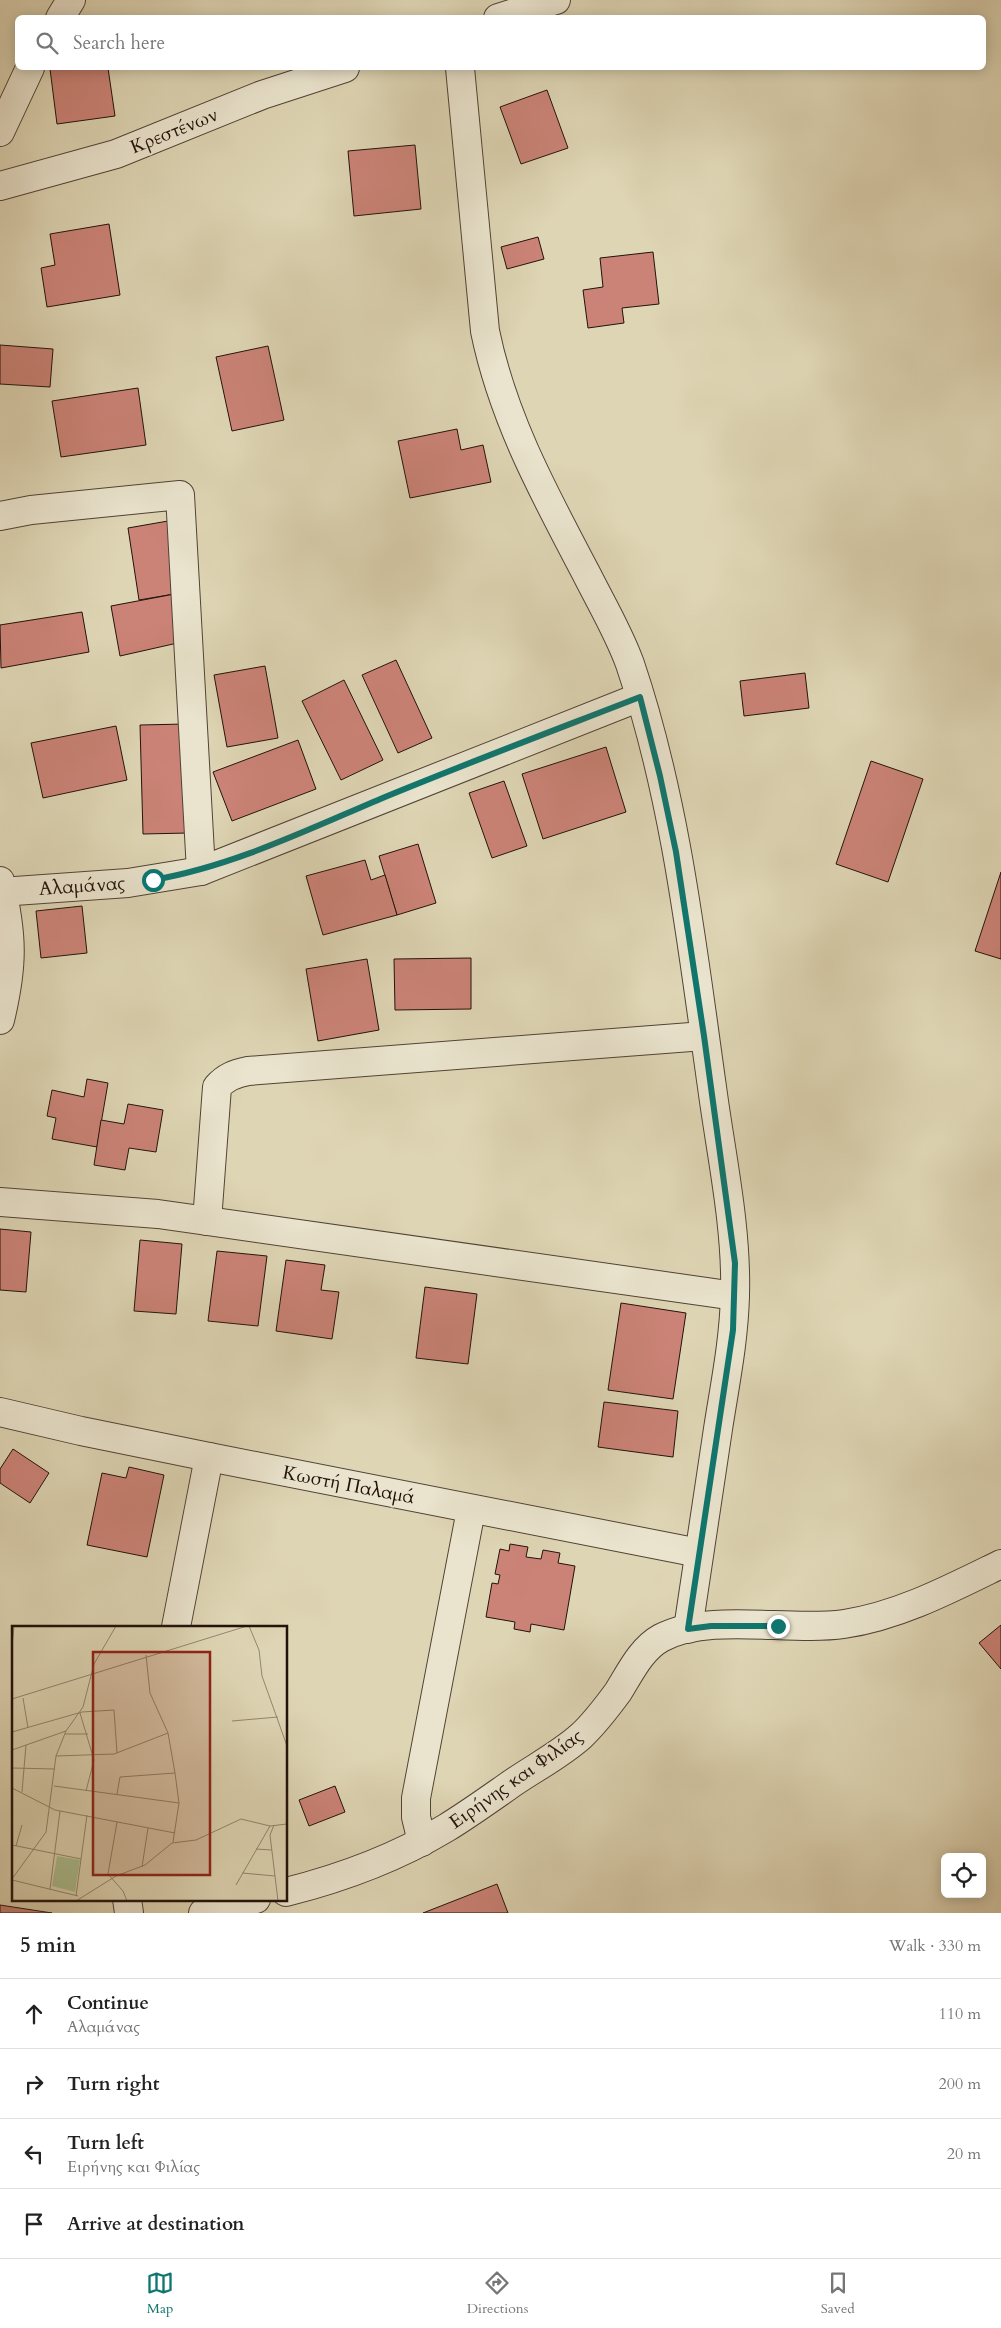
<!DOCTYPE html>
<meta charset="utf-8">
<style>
body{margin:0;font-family:Cardo,serif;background:#f2f2f2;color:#222}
.controls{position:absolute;right:15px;bottom:15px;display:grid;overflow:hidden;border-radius:8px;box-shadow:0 2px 12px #0003}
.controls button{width:45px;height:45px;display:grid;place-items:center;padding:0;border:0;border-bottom:1px solid #e0e0e0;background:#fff;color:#222;font:25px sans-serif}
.stop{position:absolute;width:15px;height:15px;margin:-11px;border:4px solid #0f766e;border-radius:50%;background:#fff}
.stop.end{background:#0f766e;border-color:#fff;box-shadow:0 1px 5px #0008}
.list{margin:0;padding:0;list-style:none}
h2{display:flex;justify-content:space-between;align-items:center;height:65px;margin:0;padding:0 20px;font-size:21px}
h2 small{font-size:16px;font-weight:400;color:#767676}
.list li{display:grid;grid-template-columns:32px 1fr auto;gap:15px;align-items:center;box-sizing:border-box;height:70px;padding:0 20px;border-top:1px solid #e0e0e0}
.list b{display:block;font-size:19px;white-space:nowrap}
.list p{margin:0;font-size:16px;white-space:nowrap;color:#767676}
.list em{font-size:16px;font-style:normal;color:#767676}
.icon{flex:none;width:28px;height:28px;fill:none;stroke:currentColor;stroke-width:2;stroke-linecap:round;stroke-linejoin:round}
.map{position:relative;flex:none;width:1001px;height:1913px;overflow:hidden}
.search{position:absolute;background:#fff;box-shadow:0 2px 12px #0003;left:15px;right:15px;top:15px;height:55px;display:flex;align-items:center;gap:12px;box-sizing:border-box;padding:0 18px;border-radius:8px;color:#767676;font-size:19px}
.sheet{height:345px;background:#fff}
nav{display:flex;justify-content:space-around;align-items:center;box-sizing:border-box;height:70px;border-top:1px solid #e0e0e0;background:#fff;font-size:14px;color:#767676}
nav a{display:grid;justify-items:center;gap:2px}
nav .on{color:#0f766e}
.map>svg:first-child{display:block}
</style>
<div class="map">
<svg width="1001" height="1913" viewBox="0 0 1001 1913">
<rect width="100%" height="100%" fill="#ded5b4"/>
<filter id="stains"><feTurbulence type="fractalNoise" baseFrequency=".004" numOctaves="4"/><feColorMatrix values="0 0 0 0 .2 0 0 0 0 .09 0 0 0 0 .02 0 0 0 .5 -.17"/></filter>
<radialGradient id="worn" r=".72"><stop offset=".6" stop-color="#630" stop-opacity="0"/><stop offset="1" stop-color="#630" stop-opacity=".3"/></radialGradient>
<!-- building -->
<g fill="#cb8377" stroke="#22120b">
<path d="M64,68H108L115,116L57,124L50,69Z"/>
<path d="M547,90L568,148L521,164L500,107Z"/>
<path d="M415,145L421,209L354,216L348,151Z"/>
<path d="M109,224L120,295L47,307L41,268L55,265L50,234Z"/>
<path d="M538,237L544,259L507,269L501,247Z"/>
<path d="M653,252L659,304L622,308L624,323L588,328L583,290L603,287L600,258Z"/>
<path d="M0,345L53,349L50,387L0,384Z"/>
<path d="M268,346L284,420L232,431L216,357Z"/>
<path d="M138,388L146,445L61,457L52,401Z"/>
<path d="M457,429L461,450L483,445L491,482L410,498L398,441Z"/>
<path d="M168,521L180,593L139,600L128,528Z"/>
<path d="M180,593L182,642L120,656L111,606Z"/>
<path d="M82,612L89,652L1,668L0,625Z"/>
<path d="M396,660L432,738L398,753L362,675Z"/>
<path d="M265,666L278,738L227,747L214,675Z"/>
<path d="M805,673L809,708L744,716L740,681Z"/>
<path d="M344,680L383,760L341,780L302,701Z"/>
<path d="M185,724L188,833L143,834L140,725Z"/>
<path d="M116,726L127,780L43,798L31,743Z"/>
<path d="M298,740L316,789L232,821L213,772Z"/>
<path d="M606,747L626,812L543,839L522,774Z"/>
<path d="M871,761L923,779L888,882L836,864Z"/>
<path d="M504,781L527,846L492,858L469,793Z"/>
<path d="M418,844L436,903L397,915L379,856Z"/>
<path d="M365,860L371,880L385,875L397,915L323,935L306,876Z"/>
<path d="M1001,872V959L975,951Z"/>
<path d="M82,906L87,953L41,958L36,911Z"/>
<path d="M471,958V1009L395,1010L394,959Z"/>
<path d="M367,959L379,1030L318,1041L306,969Z"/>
<path d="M87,1079L108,1083L97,1147L52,1139L56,1118L47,1116L52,1090L84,1097Z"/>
<path d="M128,1104L163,1110L156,1152L129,1148L125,1170L94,1165L101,1120L124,1124Z"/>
<path d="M0,1229L31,1232L26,1292L0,1290Z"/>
<path d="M140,1240L182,1244L176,1314L134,1311Z"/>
<path d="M217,1251L267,1256L258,1326L208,1321Z"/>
<path d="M286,1260L325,1265L321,1290L339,1292L332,1339L276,1331Z"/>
<path d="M425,1287L477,1294L468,1364L416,1358Z"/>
<path d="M621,1303L686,1313L673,1399L608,1390Z"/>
<path d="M604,1402L678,1411L673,1457L598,1447Z"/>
<path d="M13,1449L49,1473L30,1503L0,1483V1469Z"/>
<path d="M129,1467L164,1475L147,1557L87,1545L102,1473L126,1478Z"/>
<path d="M510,1544L528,1547L526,1557L541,1559L543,1550L560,1553L558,1563L575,1566L564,1630L531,1624L530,1632L514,1629L515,1622L486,1617L492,1583L498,1584L500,1575L495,1574L500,1549L509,1551Z"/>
<path d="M1001,1625V1669L979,1643Z"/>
<path d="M335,1786L345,1812L309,1826L299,1800Z"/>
<path d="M497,1884L508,1913H423Z"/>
<path d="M0,1905L52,1913H0Z"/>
</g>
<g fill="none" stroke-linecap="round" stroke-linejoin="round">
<defs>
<g id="minor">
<path d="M60,18L71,0"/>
<path d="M498,18L556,0"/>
<path d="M460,68L485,331C503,419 545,495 586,573C601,603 619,633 630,664C676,800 692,946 712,1087C721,1155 737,1226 735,1295C734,1340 725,1384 718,1429C708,1495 698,1562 688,1629"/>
<path d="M0,132L30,68"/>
<path d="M0,186L116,154L262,95L345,68"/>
<path d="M0,516L31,510L180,495L201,871"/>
<path d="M0,881C13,937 13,965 0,1020"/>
<path d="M0,892L128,883L201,871L640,697"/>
<path d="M0,1202L158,1214L735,1296"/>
<path d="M207,1221L217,1087C226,1077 234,1074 248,1071L704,1036"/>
<path d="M0,1412L81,1431L209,1457L699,1553"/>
<path d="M176,1627L209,1457"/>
<path d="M422,1842L416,1817V1798L471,1510"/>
<path d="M286,1892C342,1878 396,1858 446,1828C469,1814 491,1798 514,1782C536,1767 561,1754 581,1736C595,1723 607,1707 618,1692C630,1673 641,1649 661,1638C710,1612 789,1632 844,1624C899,1616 952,1588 1001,1564"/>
<path d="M127,1899L129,1913"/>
<path d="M203,1913L256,1899"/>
</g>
</defs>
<!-- minor casing -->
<use href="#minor" stroke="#514335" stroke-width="30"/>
<!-- minor -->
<use href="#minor" stroke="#eae4ce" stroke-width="28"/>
</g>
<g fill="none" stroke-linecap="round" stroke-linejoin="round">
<!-- route -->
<path stroke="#0f766e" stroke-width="6" d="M153,880C234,866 309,829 385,797C470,762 555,730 640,697L660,776L676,852L704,1036L735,1263L733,1330L688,1629L711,1626H778"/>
</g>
<g text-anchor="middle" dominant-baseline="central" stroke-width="4" stroke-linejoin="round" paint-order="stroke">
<!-- street labels -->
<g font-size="19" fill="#22120b" stroke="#eae4ce">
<text transform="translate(174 131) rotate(-22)">Κρεστένων</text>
<text transform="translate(82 886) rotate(-4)">Αλαμάνας</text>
<text transform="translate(349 1485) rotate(11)">Κωστή Παλαμά</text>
<text transform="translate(516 1779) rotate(-35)">Ειρήνης και Φιλίας</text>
</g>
</g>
<!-- overview -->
<g transform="translate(12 1626)">
<rect width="275" height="275" fill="#ded5b4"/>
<path d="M45,230L68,234L63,266L40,260Z" fill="#abbe91"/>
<path fill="none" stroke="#938770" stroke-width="1" d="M237,0L247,24L250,50L275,120M0,20L2,0M134,29L138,67L156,107L163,147L167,177L161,216M11,72L16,102M0,73L235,0M68,87L82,134L74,165M220,95L266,91M0,106L70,86L102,84L105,127M53,108H76M0,124L54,105M44,130L102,128L156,107M0,142L43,143M42,160L167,177M0,162L43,184L163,207M10,166L14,119M105,168L108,151L163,147M105,196L96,248L111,265L115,275M262,199L258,209L266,275M0,219L69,233M4,220L10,199M244,223L260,224M130,241L136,202M230,247L263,250M0,253L34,206L44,130L54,105L71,81L82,38L104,0M0,254L66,270M224,259L258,200M38,263L48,185M64,270L75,189M64,275L104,250L133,239L160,217L184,214L229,193L258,200L275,198"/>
<path fill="#8f2418" fill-opacity="0.15" stroke="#8f2418" stroke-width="2.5" d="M81,26H198V249H81Z"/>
<rect width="275" height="275" fill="none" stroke="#22120b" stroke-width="2.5"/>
</g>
<rect width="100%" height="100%" filter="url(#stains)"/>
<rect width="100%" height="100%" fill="url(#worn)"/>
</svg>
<div class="controls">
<button><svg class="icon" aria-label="locate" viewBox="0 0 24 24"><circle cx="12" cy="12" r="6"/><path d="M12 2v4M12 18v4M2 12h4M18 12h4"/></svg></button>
</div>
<div class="stop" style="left:153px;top:880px"></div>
<div class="stop end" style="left:778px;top:1626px"></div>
<div class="search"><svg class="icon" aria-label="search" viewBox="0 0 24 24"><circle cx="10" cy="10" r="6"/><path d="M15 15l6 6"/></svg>Search here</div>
</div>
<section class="sheet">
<h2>5 min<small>Walk · 330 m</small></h2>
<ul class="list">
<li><svg class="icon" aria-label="ahead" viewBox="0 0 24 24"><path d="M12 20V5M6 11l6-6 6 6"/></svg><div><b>Continue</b><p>Αλαμάνας</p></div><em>110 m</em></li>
<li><svg class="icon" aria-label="right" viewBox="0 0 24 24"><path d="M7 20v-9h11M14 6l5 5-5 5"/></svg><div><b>Turn right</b></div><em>200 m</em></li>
<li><svg class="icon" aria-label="left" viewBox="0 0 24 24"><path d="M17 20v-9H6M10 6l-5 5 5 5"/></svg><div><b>Turn left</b><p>Ειρήνης και Φιλίας</p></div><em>20 m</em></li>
<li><svg class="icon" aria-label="arrive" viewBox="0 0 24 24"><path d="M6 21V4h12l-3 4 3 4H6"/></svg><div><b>Arrive at destination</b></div></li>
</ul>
</section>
<nav>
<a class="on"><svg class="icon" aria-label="map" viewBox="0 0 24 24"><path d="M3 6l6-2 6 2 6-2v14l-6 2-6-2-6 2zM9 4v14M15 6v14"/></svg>Map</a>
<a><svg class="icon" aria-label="directions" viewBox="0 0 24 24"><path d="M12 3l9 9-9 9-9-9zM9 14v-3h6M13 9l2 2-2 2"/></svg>Directions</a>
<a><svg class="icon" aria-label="saved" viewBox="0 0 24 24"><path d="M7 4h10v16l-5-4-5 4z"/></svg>Saved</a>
</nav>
